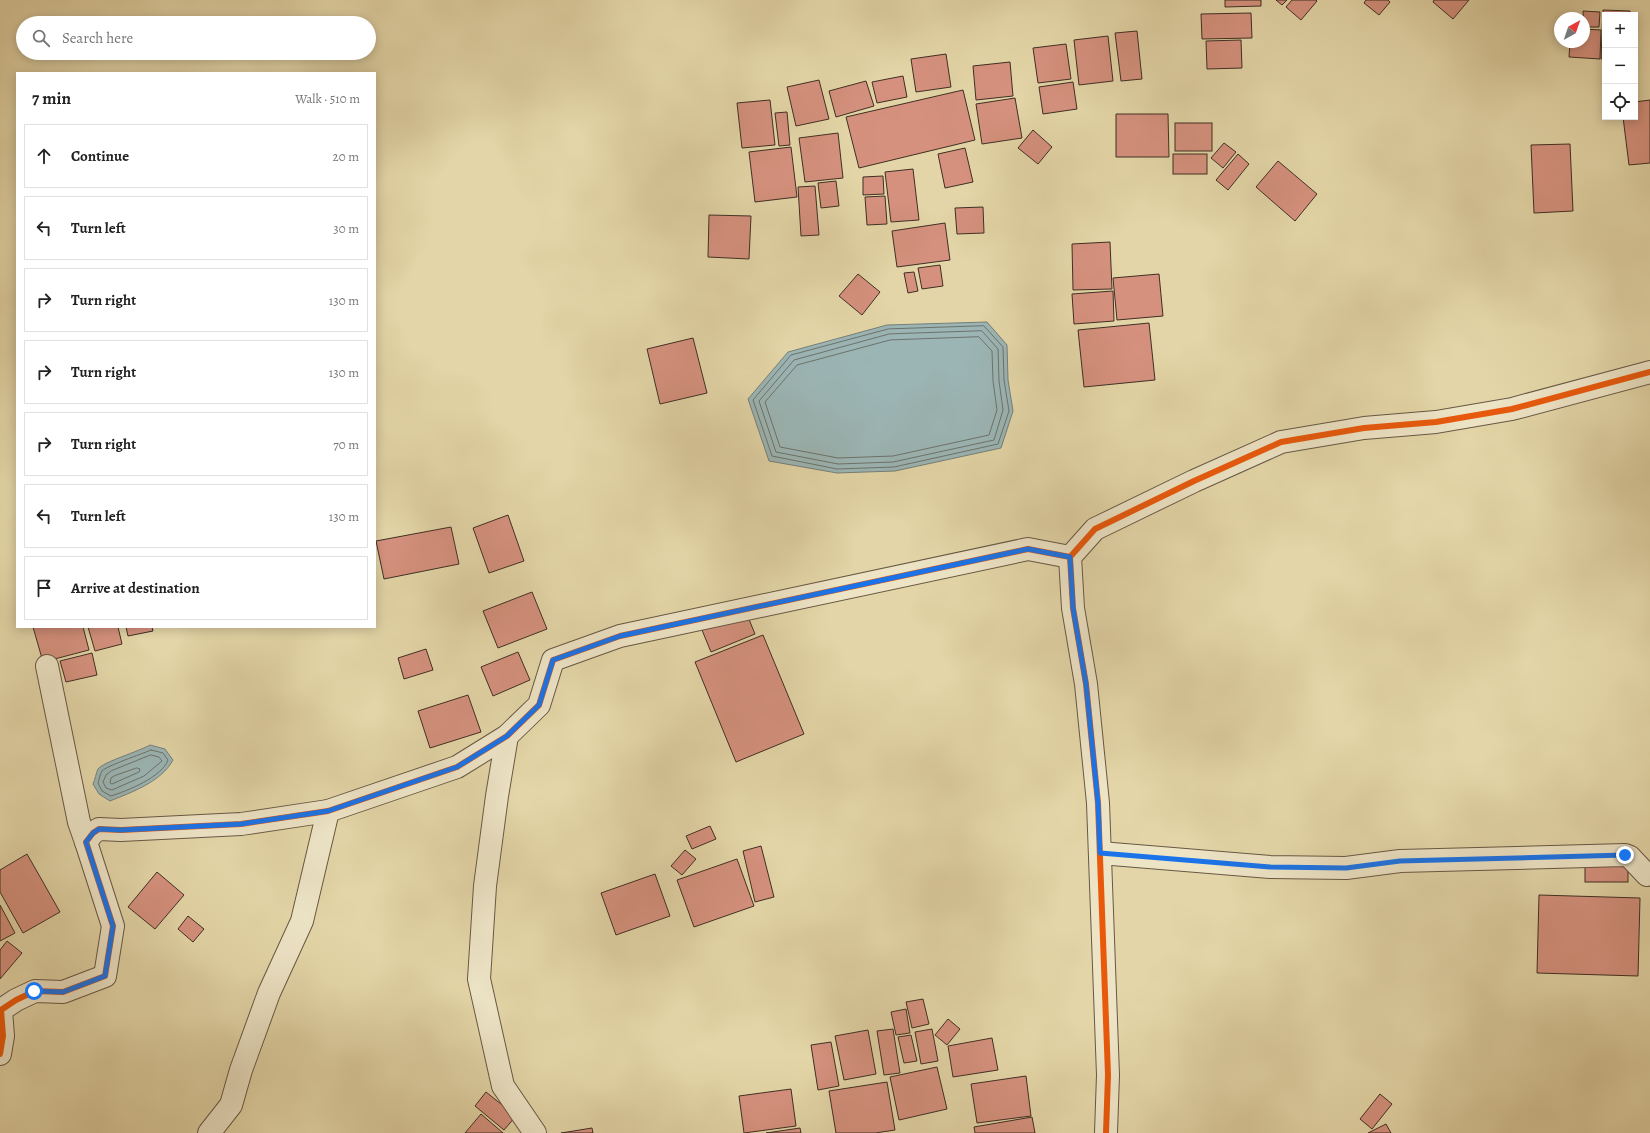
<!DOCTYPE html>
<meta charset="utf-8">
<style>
body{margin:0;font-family:Alegreya,serif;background:#f2f2f2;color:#222}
.controls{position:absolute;right:12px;top:12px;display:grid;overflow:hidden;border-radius:0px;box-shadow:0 2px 10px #0003}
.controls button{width:36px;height:36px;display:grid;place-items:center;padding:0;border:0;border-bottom:1px solid #e0e0e0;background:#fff;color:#222;font:20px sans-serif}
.compass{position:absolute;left:1554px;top:12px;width:36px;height:36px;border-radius:50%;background:#fff;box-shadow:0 2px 10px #0003;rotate:40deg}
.stop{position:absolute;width:12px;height:12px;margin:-9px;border:3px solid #1a73e8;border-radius:50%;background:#fff}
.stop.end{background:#1a73e8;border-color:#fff;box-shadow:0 1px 4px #0008}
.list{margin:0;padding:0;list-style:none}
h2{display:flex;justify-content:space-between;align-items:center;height:52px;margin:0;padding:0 16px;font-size:17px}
h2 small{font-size:13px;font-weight:400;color:#767676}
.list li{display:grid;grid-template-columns:26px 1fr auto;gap:12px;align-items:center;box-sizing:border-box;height:64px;margin:0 8px 8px;padding:0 8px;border:1px solid #e0e0e0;border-radius:0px}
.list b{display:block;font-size:15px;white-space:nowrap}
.list em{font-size:13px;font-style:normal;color:#767676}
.icon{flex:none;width:22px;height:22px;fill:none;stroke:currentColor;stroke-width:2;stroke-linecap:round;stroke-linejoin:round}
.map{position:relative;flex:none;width:1650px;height:1133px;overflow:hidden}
.search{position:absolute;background:#fff;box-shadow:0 2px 10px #0003;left:16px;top:16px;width:360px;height:44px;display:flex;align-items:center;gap:10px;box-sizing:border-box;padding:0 14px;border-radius:22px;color:#767676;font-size:15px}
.panel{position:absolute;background:#fff;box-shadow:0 2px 10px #0003;left:16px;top:72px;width:360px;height:556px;border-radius:0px}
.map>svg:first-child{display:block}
</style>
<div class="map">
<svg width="1650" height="1133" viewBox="0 0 1650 1133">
<rect width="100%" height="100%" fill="#e3d5a7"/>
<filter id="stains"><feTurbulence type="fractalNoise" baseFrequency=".005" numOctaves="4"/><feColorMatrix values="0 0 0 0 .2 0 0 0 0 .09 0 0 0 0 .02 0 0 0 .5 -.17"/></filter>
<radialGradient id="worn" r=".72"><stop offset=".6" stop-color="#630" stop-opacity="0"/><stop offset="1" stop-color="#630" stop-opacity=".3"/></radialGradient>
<!-- water -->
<g fill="#9bb5b4" stroke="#767f7a">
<path d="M987,322L1007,345L1008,380L1013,411L1001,448L895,471L837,473L769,461L748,399L788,352L887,325Z"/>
<path d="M150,745L165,749L173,760C161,782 132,792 110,801L99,794L93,784C95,780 96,773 98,769C103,762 140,751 150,745Z"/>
</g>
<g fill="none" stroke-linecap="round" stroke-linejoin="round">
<!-- shore -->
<g stroke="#6d726c" stroke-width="1">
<path d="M984,326L1003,347L1004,380L1009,411L998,444L894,467L837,469L772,456L753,400L791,355L888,329Z"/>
<path d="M982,331L998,349L999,381L1003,410L994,440L893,462L838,464L776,452L759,401L794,360L889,334Z"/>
<path d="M979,337L992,351L993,381L997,410L989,435L893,456L838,458L780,447L765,402L797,365L890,340Z"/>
<path d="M151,750L163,753L168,760C162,777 127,791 111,796L102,791L98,783C99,780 100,774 102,771C106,766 142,754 151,750Z"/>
<path d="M151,755L159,757L162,761L144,776L112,790L106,788L103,782L106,775L111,771Z"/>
<path d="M137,768L140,769L139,772L112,784L110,783L111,778L114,776Z"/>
</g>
</g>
<!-- building -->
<g fill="#d5917e" stroke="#3f2f23">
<path d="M1225,0H1261V6L1225,7Z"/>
<path d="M1276,0H1287L1282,5Z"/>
<path d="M1292,0H1316L1317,1L1301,20L1286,7Z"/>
<path d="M1366,0H1388L1390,2L1379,15L1364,3Z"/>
<path d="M1434,0H1469L1453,19L1433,2Z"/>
<path d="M1603,10L1630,11V15H1605V59H1601Z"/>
<path d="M1583,11L1600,12L1599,27H1584Z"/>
<path d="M1251,13L1252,38L1202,39L1201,14Z"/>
<path d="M1584,29L1601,30L1600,59L1569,57L1570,42H1584Z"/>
<path d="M1137,31L1142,79L1121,81L1115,33Z"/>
<path d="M1108,36L1113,81L1079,85L1074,40Z"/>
<path d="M1241,40L1242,68L1207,69L1206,41Z"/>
<path d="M1066,44L1071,79L1038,83L1033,48Z"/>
<path d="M946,54L951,87L916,92L911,59Z"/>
<path d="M1010,62L1013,96L976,100L973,66Z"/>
<path d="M903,76L907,97L877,103L872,82Z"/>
<path d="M819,80L829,119L796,126L787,87Z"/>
<path d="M866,81L874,106L836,117L829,91Z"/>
<path d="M1073,82L1077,109L1043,114L1039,87Z"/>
<path d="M963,90L975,140L859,168L846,117Z"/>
<path d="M1015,98L1022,138L982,144L976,104Z"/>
<path d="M770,100L775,145L742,148L737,103Z"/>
<path d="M1650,100V163L1629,165L1623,117H1635V102Z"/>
<path d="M787,112L790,145L779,146L775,113Z"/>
<path d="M1116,114H1168L1169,157H1116Z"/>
<rect x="1175" y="123" width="37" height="28"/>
<path d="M1033,130L1052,147L1038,164L1018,148Z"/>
<path d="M838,133L843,178L805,182L799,138Z"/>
<path d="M1224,143L1236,152L1223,168L1211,158Z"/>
<path d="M1570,144L1573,211L1534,213L1531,145Z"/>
<path d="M791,147L797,197L755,202L749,152Z"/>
<path d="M965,148L973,182L945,188L938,154Z"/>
<rect x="1173" y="154" width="34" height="20"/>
<path d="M1238,154L1249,164L1228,190L1216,180Z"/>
<path d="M1278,161L1317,194L1295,221L1256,187Z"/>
<path d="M913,169L919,220L891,222L885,172Z"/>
<path d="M883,176L884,194L863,195V177Z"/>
<path d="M836,181L839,206L821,208L818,183Z"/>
<path d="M815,186L819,235L801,236L798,187Z"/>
<path d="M885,196L887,224L867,225L865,197Z"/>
<path d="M983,207L984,233L957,234L955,208Z"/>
<path d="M709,215L751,216L749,259L708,257Z"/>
<path d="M945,223L950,260L897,267L892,231Z"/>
<path d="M1110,242L1112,289L1073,290L1072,244Z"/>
<path d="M940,265L943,286L922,289L918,268Z"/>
<path d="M914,272L918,291L908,293L904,273Z"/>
<path d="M858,274L880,292L862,315L839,296Z"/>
<path d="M1159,274L1163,316L1117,320L1113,278Z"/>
<path d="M1113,291L1114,321L1074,324L1072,294Z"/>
<path d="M1149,323L1155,380L1084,387L1078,330Z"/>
<path d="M693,338L707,393L660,404L647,349Z"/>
<path d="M508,515L524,561L489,573L473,528Z"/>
<path d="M451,527L459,564L384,579L376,541Z"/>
<path d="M532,592L547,629L498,648L483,611Z"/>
<path d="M746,612L755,634L711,652L702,630Z"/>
<path d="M33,627H83L89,650L43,662Z"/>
<path d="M88,627H118L122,644L95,651Z"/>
<path d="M126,627H152L153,631L128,636Z"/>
<path d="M763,635L804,734L736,762L695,662Z"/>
<path d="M426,649L433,670L404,679L398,658Z"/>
<path d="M518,652L530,680L493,696L481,667Z"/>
<path d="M92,653L97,675L66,682L60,661Z"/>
<path d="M468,695L481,732L430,748L418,711Z"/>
<path d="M710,826L716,839L692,849L686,836Z"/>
<path d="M761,846L774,897L755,902L743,851Z"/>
<path d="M685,850L696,859L682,875L671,866Z"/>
<path d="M27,854L60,912L23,933L0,892V870Z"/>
<rect x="1585" y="858" width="43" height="24"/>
<path d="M737,859L754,906L694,927L677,880Z"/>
<path d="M157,872L184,895L155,929L128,907Z"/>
<path d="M655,874L670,916L616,935L601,893Z"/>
<path d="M1539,895L1640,898L1638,976L1537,973Z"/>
<path d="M0,905L15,933L0,941Z"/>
<path d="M188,916L204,929L193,942L178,929Z"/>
<path d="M7,941L22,953L0,979V950Z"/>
<path d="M923,999L929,1024L912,1028L906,1002Z"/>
<path d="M906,1009L910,1033L896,1035L891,1012Z"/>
<path d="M948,1019L960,1029L947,1045L935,1035Z"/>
<path d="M893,1029L900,1073L884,1075L877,1031Z"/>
<path d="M932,1029L938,1061L921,1064L915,1032Z"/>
<path d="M868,1030L876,1074L844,1080L835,1036Z"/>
<path d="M911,1035L917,1061L904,1063L898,1037Z"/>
<path d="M992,1038L998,1070L953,1077L948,1046Z"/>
<path d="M831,1042L839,1086L818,1090L811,1045Z"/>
<path d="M937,1067L947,1109L899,1120L890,1077Z"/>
<path d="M1026,1076L1031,1116L977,1123L971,1084Z"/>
<path d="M887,1082L895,1130L875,1133H836L829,1091Z"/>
<path d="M791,1089L796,1126L744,1133L739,1096Z"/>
<path d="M486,1092L516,1116L504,1130L475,1106Z"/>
<path d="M1380,1094L1392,1104L1372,1129L1360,1119Z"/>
<path d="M481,1114L503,1133H465Z"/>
<path d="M1032,1117L1035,1133H975L974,1127Z"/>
<path d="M1386,1124L1391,1133H1368Z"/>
<path d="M592,1128L593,1133H561Z"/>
<path d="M800,1128L801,1133H766Z"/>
</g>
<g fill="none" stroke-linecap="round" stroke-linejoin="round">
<defs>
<g id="minor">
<path d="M47,666L79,822L86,842"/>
<path d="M507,736L497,796L485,886L479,979L503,1086L535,1133"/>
<path d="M1100,853L1270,867L1346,868L1400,861L1625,855L1630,857L1647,875"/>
<path d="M0,1054L3,1036L1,1010L16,1000L35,991L63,992L105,976L113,926L86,842L93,833L99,829L121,830L241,824L328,811L457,767L507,736L539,705L553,660L620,636L1028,549L1070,557"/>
<path d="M209,1133L231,1105L241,1070L269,993L302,921L328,811"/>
<path d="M1106,1133L1108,1075L1098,803L1086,684L1073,608L1070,557L1095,529L1194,481L1281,442L1364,428L1436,422L1512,409L1650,372"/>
</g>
</defs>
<!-- minor casing -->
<use href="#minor" stroke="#685844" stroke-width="24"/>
<!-- minor -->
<use href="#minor" stroke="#ede4c6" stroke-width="22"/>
<defs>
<g id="cycleway">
<path d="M0,1054L3,1036L1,1010L16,1000L35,991L63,992L105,976L113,926L86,842L93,833L99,829L121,830L241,824L328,811L457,767L507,736L539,705L553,660L620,636L1028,549L1070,557"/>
<path d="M1106,1133L1108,1075L1098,803L1086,684L1073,608L1070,557L1095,529L1194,481L1281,442L1364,428L1436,422L1512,409L1650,372"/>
</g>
</defs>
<!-- cycleway casing -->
<use href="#cycleway" stroke="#ede4c6" stroke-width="8"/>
<!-- cycleway -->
<use href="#cycleway" stroke="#e8590c" stroke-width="6"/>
</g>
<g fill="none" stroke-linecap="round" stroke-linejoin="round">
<!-- route -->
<path stroke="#1a73e8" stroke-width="5" d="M34,991L63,992L105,976L113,926L86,842L93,833L99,829L121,830L241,824L328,811L457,767L507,736L539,705L553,660L620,636L1028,549L1070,557L1073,608L1086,684L1098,803L1100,853L1270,867L1346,868L1400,861L1625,855"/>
</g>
<rect width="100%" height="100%" filter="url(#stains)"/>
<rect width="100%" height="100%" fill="url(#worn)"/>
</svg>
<div class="controls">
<button>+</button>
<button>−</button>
<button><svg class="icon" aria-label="locate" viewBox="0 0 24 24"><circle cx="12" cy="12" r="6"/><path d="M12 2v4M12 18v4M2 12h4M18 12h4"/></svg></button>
</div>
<svg class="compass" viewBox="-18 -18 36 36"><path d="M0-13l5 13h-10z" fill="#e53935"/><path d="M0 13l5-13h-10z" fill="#767676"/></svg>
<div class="stop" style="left:34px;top:991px"></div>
<div class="stop end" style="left:1625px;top:855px"></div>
<div class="search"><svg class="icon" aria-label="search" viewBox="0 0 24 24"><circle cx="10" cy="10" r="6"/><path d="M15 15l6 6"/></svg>Search here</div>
<section class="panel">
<h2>7 min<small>Walk · 510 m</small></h2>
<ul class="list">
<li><svg class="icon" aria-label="ahead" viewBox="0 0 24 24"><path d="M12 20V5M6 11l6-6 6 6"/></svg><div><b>Continue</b></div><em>20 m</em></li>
<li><svg class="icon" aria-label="left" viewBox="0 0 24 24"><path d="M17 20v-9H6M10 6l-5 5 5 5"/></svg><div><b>Turn left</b></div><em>30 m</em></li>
<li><svg class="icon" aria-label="right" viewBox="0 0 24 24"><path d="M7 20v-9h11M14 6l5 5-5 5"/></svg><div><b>Turn right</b></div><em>130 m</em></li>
<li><svg class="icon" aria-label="right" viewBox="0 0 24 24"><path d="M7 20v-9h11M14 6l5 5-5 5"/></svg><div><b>Turn right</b></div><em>130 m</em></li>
<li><svg class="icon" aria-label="right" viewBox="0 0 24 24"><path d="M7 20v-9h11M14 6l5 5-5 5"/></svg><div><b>Turn right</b></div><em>70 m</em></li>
<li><svg class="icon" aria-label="left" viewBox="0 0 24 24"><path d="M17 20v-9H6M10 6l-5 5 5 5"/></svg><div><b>Turn left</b></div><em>130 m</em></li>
<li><svg class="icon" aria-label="arrive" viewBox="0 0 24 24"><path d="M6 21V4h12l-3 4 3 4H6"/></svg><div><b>Arrive at destination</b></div></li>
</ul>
</section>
</div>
